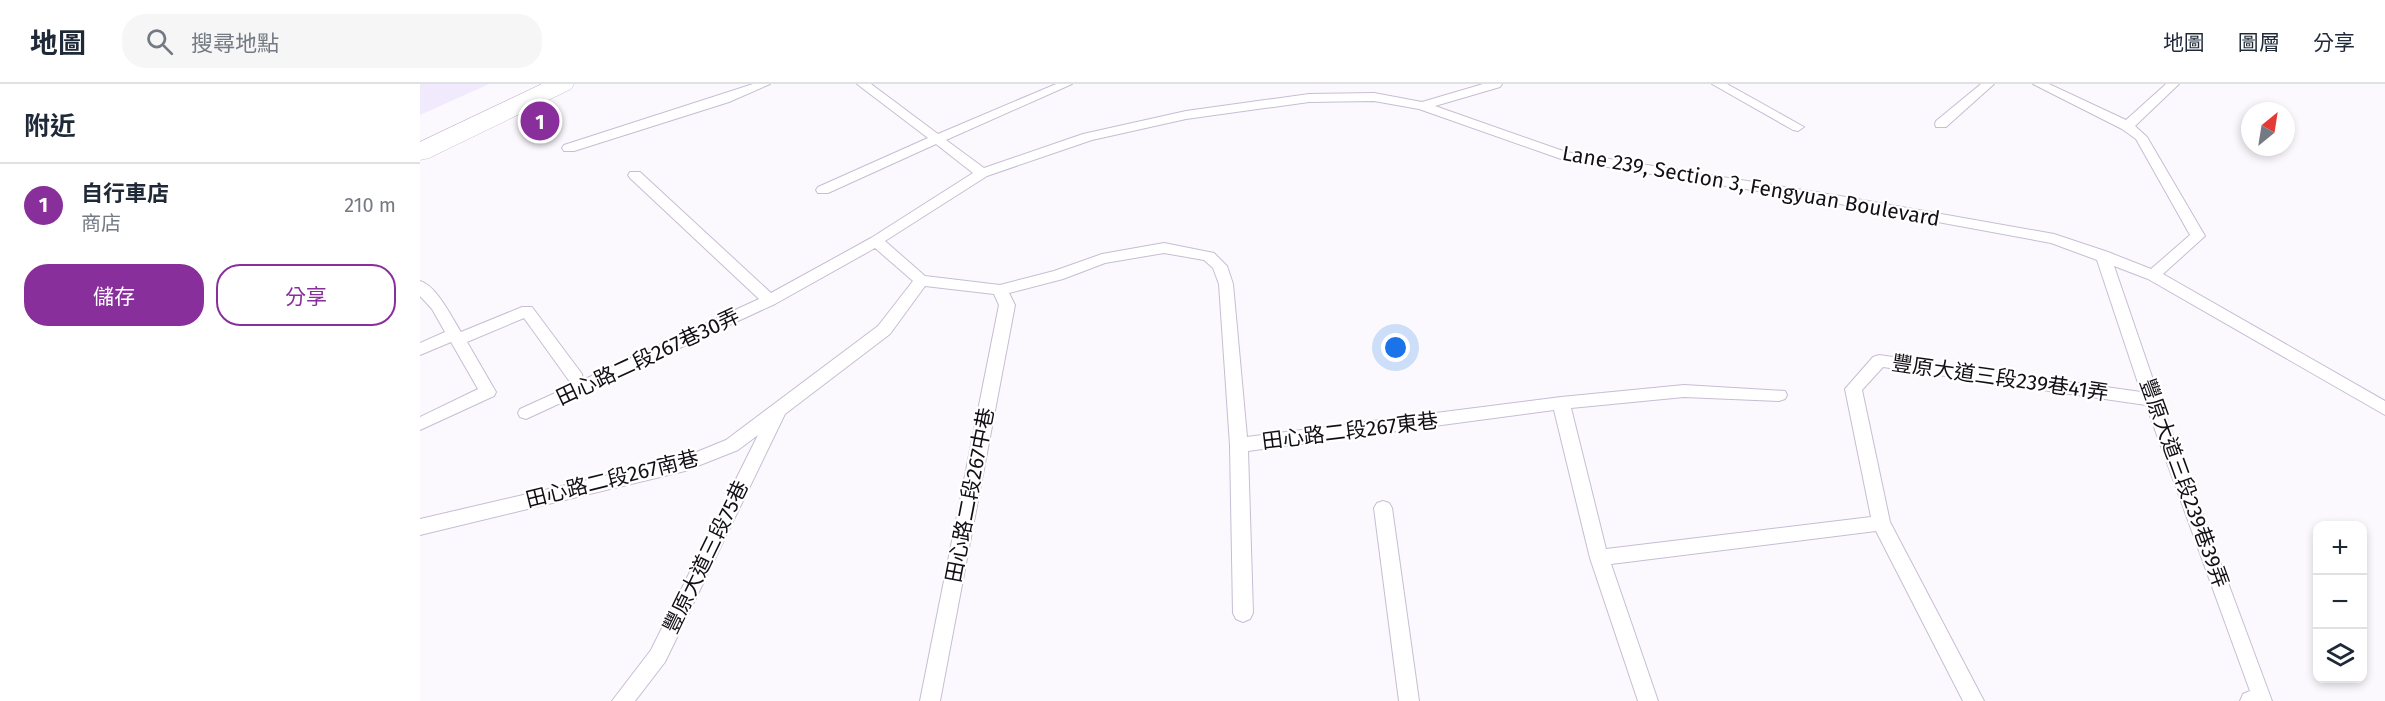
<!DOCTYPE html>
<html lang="zh-TW">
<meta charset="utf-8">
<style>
body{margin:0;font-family:"Fira Sans","Noto Sans TC",sans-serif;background:#f6f6f7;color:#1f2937}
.controls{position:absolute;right:18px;bottom:18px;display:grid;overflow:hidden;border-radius:12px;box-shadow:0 3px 9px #0003}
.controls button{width:54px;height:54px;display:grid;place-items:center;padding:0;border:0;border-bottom:2px solid #e0e1e3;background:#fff;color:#1f2937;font:30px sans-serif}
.compass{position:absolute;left:1821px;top:18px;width:54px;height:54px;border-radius:50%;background:#fff;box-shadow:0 3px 9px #0003;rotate:30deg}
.you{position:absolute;left:976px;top:264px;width:21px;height:21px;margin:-15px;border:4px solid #fff;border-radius:50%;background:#1a73e8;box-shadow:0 0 0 9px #1a73e833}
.badge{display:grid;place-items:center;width:39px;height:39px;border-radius:50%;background:#892f9b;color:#fff;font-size:20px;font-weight:700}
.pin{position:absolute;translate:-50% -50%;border:3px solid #fff;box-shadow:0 2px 6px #0006}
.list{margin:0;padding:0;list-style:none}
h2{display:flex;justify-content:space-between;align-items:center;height:78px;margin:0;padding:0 24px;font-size:26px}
h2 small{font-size:20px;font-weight:400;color:#747a83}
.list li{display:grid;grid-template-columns:39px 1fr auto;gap:18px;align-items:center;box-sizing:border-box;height:84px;padding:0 24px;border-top:2px solid #e0e1e3}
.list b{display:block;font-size:22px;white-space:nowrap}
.list p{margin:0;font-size:20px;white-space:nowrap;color:#747a83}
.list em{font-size:20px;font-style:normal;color:#747a83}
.actions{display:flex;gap:12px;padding:18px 24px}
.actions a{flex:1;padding:14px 0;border:2px solid #892f9b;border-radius:24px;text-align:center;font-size:21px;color:#892f9b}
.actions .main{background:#892f9b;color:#fff}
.icon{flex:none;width:33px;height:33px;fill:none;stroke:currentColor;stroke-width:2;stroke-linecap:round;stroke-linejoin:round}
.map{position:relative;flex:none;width:1965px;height:617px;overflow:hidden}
header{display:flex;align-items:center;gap:36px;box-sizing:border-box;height:84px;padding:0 30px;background:#fff;border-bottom:2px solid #e0e1e3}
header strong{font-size:28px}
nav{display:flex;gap:33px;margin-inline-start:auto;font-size:21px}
.search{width:420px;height:54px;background:#f6f6f7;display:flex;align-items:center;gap:15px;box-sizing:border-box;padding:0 21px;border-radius:24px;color:#747a83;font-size:22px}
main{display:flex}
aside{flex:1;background:#fff}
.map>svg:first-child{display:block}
</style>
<header>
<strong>地圖</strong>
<div class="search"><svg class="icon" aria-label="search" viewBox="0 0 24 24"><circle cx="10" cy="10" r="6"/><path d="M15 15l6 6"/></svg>搜尋地點</div>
<nav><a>地圖</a><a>圖層</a><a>分享</a></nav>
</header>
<main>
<aside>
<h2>附近<small></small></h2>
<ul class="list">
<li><span class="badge">1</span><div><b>自行車店</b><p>商店</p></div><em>210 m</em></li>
</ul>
<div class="actions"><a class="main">儲存</a><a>分享</a></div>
</aside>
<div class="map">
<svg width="1965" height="617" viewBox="0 0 1965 617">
<rect width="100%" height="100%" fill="#fbf9fe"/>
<!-- built -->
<path fill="#f1e9fc" d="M0,0H69L0,31Z"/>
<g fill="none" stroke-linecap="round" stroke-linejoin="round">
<defs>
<g id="service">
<path d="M333,0H350L309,18L154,67H144L142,64L144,61Z"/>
<path d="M437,0H451L518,50L636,0H652L526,56L564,84L663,50L766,27L889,10L954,9L1002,18L1063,0H1082L1080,3L1015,22L1146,68L1420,112L1634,150L1688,168L1731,185L1770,151L1716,55L1702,45L1613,0H1629L1706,36L1746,0H1759L1715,42L1727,53L1785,152L1743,190L1965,317V331L1728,195L1694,182L1740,316L1852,617H1820L1823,610L1830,607L1726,321L1463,283L1442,306L1470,438L1564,617H1543L1456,447L1191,480L1238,617H1218L1170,474L1134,326L828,367L833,529L830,535L823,538L816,535L813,529L810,361L799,200L793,184L784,176L744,169L685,179L643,195L589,209L595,221L520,617H500L579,221L574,210L505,202L470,250L365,330L245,578L215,617H192L231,566L338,351L318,366L265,387L0,451V435L262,374L306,356L458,242L493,197L455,164L355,220L106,335L100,333L98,329L100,325L155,300L150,298L104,234L47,258L76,308L74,312L0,346V333L58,305L31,258L0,271V259L25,248L12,225L0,212V197C17,202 32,234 41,248L102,223H112L162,290L163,296L339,215L210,94L208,91L210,88H220L351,209L451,154L553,89L516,60L408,109H398L396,106L398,103L508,54ZM954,17L999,25L1144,76L1420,120L1631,159L1677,176L1721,308L1459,271L1453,273L1425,305L1451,433L1186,465L1151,324L1264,313L1359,317L1365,315L1367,311L1365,307L1264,301L1141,313L827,353L813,200L807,182L794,169L744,159L682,170L634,187L580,201L505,192L465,157L567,92L672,56L766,35L889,18Z"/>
<path d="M1292,0H1307L1384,43L1378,47L1373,46Z"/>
<path d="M1561,0H1574L1526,43H1516L1515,40L1516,37Z"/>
<path d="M963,417L969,419L972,424L999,617H979L954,424L957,419Z"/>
</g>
<path id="tertiary" d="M122,0H154L151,5L9,74L0,76V58Z"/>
</defs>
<!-- service casing -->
<use href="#service" stroke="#c7bdd4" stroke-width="2"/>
<!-- tertiary casing -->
<use href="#tertiary" stroke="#c7bdd4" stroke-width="1"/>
<!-- service -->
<use href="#service" fill="#fff" fill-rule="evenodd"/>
<!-- tertiary -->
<use href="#tertiary" fill="#fff" fill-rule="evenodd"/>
</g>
<g text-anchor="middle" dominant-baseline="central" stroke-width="4.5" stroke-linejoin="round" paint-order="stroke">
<!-- street labels -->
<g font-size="21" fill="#120f17" stroke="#fff">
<text transform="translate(1331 102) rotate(10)">Lane 239, Section 3, Fengyuan Boulevard</text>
<text transform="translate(228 273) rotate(-25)">田心路二段267巷30弄</text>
<text transform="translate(1580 294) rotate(8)">豐原大道三段239巷41弄</text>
<text transform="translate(930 347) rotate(-7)">田心路二段267東巷</text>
<text transform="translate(192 395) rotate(-14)">田心路二段267南巷</text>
<text transform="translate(1764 399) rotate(70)">豐原大道三段239巷39弄</text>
<text transform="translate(550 411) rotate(-79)">田心路二段267中巷</text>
<text transform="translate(286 473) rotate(-64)">豐原大道三段75巷</text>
</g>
</g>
</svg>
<div class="controls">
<button>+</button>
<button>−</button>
<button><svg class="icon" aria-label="layers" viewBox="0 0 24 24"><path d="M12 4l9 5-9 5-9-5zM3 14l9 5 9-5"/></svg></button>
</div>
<svg class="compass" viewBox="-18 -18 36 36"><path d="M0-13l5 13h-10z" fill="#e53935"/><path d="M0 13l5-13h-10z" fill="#747a83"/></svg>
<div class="you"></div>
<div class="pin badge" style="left:120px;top:37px">1</div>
</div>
</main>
